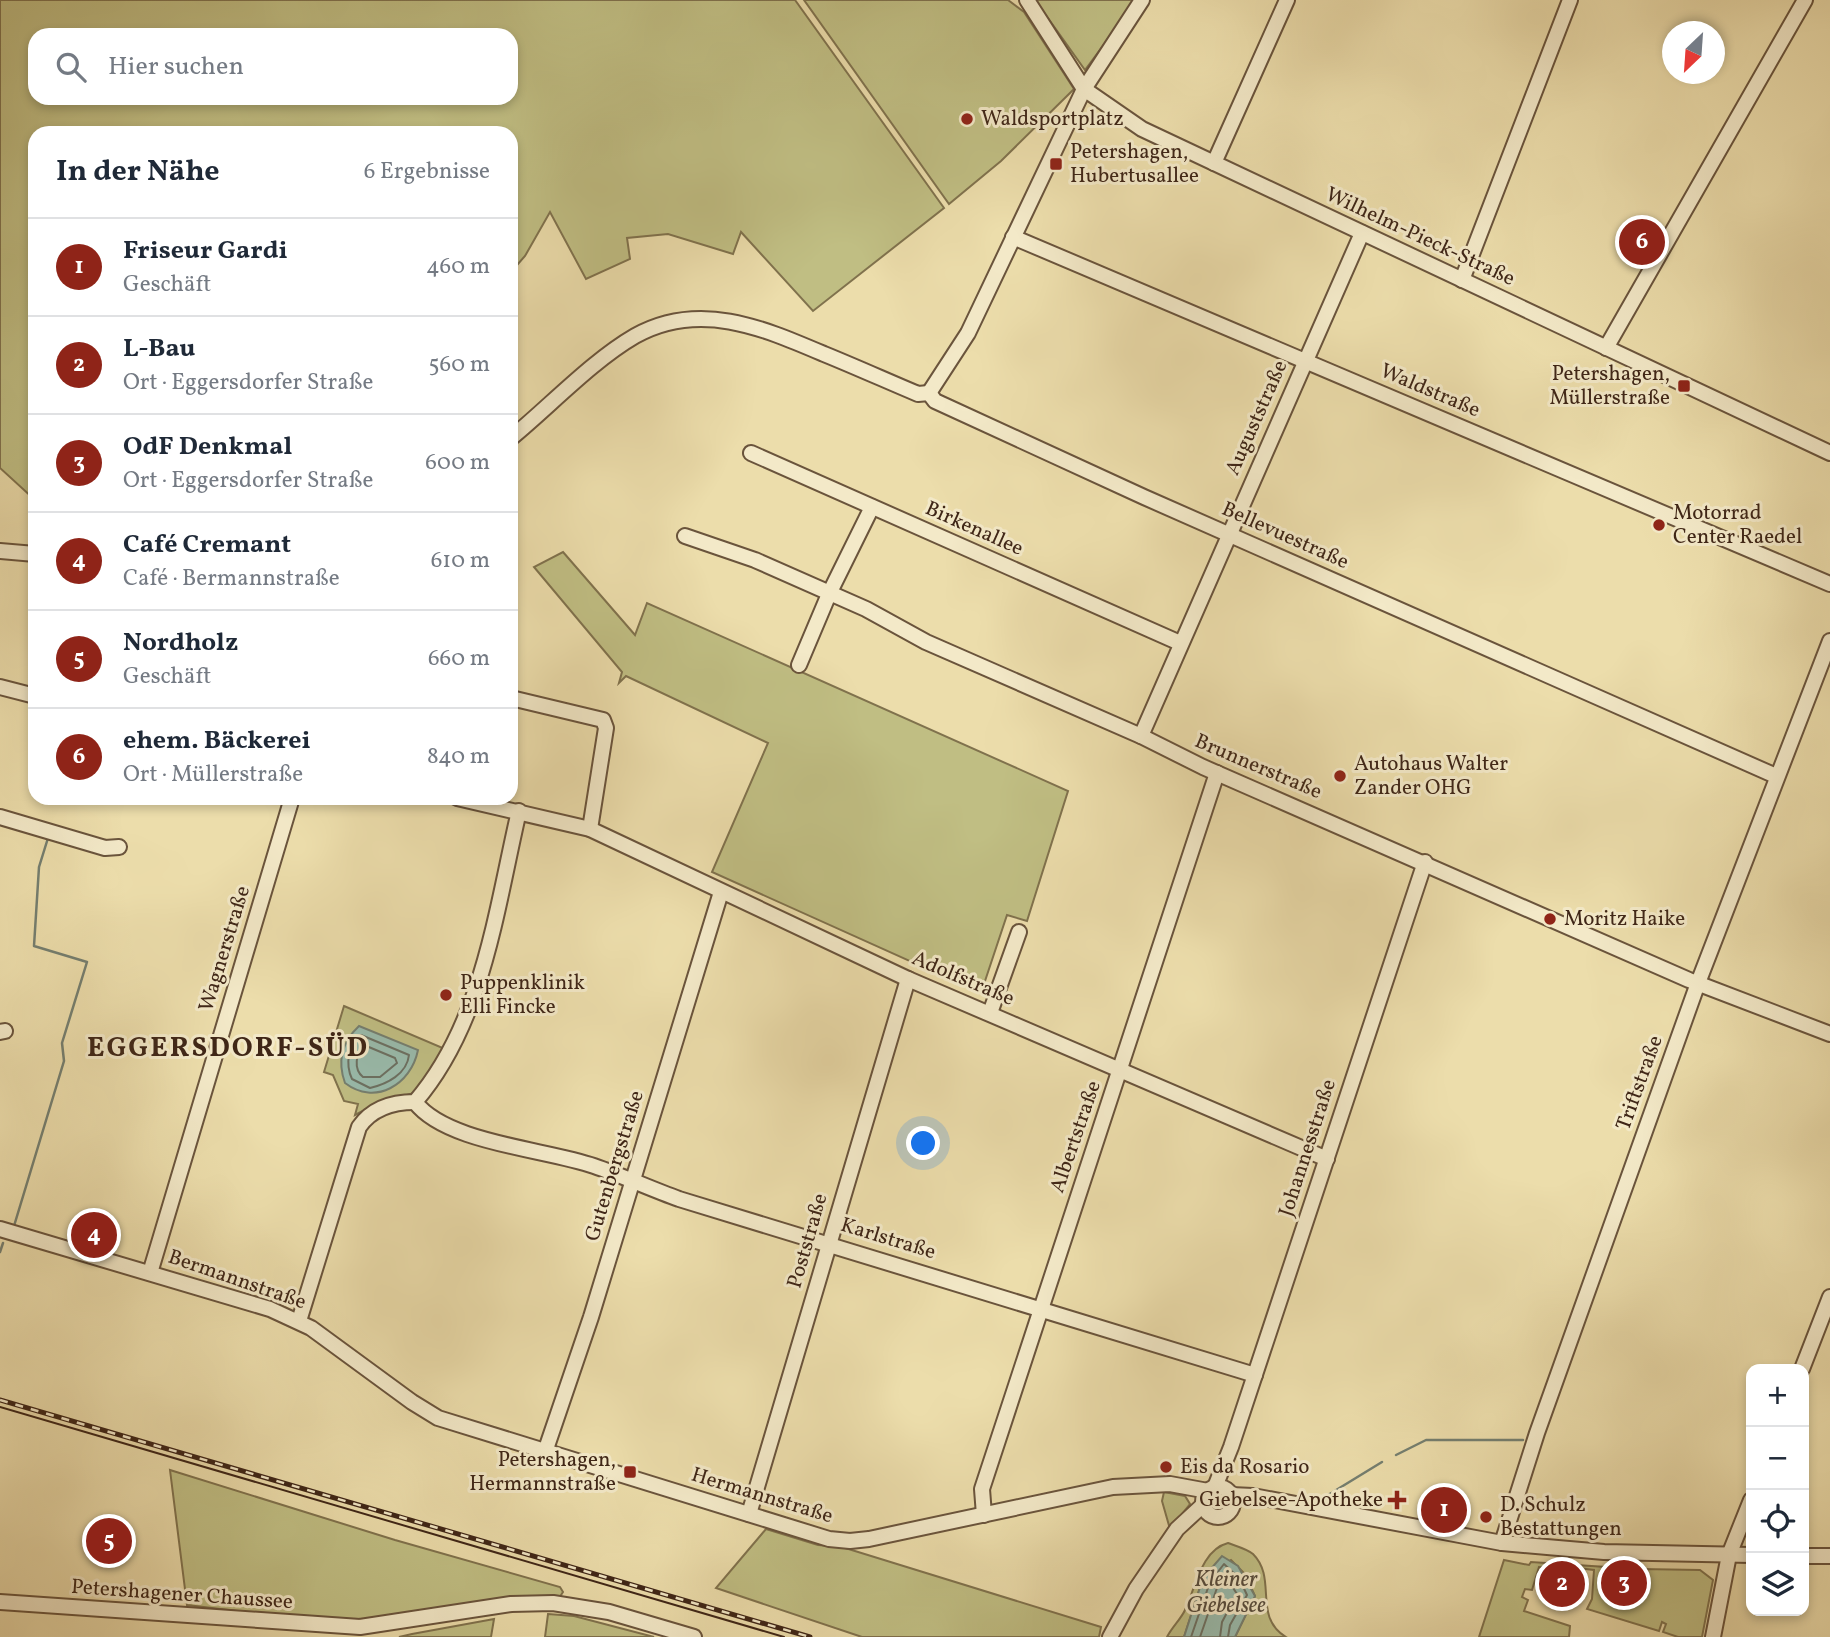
<!DOCTYPE html>
<html lang="de">
<meta charset="utf-8">
<style>
body{margin:0;font-family:Vollkorn,serif;background:#f2f2f3;color:#1f2937}
.controls{position:absolute;right:21px;bottom:21px;display:grid;overflow:hidden;border-radius:14px;box-shadow:0 4px 10px #0003}
.controls button{width:63px;height:63px;display:grid;place-items:center;padding:0;border:0;border-bottom:2px solid #e0e1e3;background:#fff;color:#1f2937;font:35px sans-serif}
.compass{position:absolute;left:1662px;top:21px;width:63px;height:63px;border-radius:50%;background:#fff;box-shadow:0 4px 10px #0003;rotate:205deg}
.you{position:absolute;left:924px;top:1144px;width:24px;height:24px;margin:-18px;border:5px solid #fff;border-radius:50%;background:#1a73e8;box-shadow:0 0 0 10px #1a73e833}
.badge{display:grid;place-items:center;width:46px;height:46px;border-radius:50%;background:#8f2418;color:#fff;font-size:23px;font-weight:700}
.pin{position:absolute;translate:-50% -50%;border:4px solid #fff;box-shadow:0 2px 7px #0006}
.list{margin:0;padding:0;list-style:none}
h2{display:flex;justify-content:space-between;align-items:center;height:91px;margin:0;padding:0 28px;font-size:30px}
h2 small{font-size:23px;font-weight:400;color:#747a83}
.list li{display:grid;grid-template-columns:46px 1fr auto;gap:21px;align-items:center;box-sizing:border-box;height:98px;padding:0 28px;border-top:2px solid #e0e1e3}
.list b{display:block;font-size:26px;white-space:nowrap}
.list p{margin:0;font-size:23px;white-space:nowrap;color:#747a83}
.list em{font-size:23px;font-style:normal;color:#747a83}
.icon{flex:none;width:38px;height:38px;fill:none;stroke:currentColor;stroke-width:2;stroke-linecap:round;stroke-linejoin:round}
.map{position:relative;flex:none;width:1830px;height:1637px;overflow:hidden}
.search{position:absolute;background:#fff;box-shadow:0 4px 10px #0003;left:28px;top:28px;width:490px;height:77px;display:flex;align-items:center;gap:18px;box-sizing:border-box;padding:0 24px;border-radius:21px;color:#747a83;font-size:26px}
.panel{position:absolute;background:#fff;box-shadow:0 4px 10px #0003;left:28px;top:126px;width:490px;height:679px;border-radius:21px}
.map>svg:first-child{display:block}
</style>
<div class="map">
<svg width="1830" height="1637" viewBox="0 0 1830 1637">
<rect width="100%" height="100%" fill="#ecddab"/>
<filter id="stains"><feTurbulence type="fractalNoise" baseFrequency=".00286" numOctaves="4"/><feColorMatrix values="0 0 0 0 .2 0 0 0 0 .09 0 0 0 0 .02 0 0 0 .5 -.17"/></filter>
<radialGradient id="worn" r=".72"><stop offset=".6" stop-color="#630" stop-opacity="0"/><stop offset="1" stop-color="#630" stop-opacity=".3"/></radialGradient>
<!-- green -->
<g fill="#c0be83" stroke="#80724d" stroke-width="2" fill-rule="evenodd">
<path d="M0,0H795L944,208L813,311L741,232L733,254L668,234L627,238L630,259L586,279L550,212L525,256L511,272V133H35V500L0,468ZM35,35H511V98H35Z"/>
<path d="M804,0H1008L1024,12L1074,89L1001,161L949,204Z"/>
<path d="M1035,0H1137L1085,70Z"/>
<path d="M563,552L635,635L647,603L1068,791L1027,921L1007,915L983,987L974,990L712,872L768,743L626,676L619,683L622,672L534,567Z"/>
<path d="M344,1006L445,1049L433,1073L414,1093L378,1103L355,1115L358,1104L344,1101L333,1075L324,1072Z"/>
<path d="M170,1470L395,1540L560,1587L563,1592L559,1598L377,1622L288,1617L187,1605Z"/>
<path d="M1164,1492L1185,1496L1190,1504L1170,1529L1162,1501Z"/>
<path d="M766,1529L818,1545L842,1547L1101,1627L1099,1637H862L716,1588Z"/>
<path d="M1228,1543C1236,1546 1247,1549 1253,1554C1278,1579 1252,1616 1286,1637H1235L1255,1596L1245,1574L1231,1560L1203,1578L1184,1637H1167C1172,1627 1181,1619 1185,1610C1196,1587 1201,1550 1228,1543Z"/>
<path d="M1504,1560L1529,1565L1531,1562L1606,1567L1605,1594L1640,1596L1641,1569L1700,1570L1713,1580L1702,1637H1678L1663,1632L1666,1624L1662,1622L1659,1631L1587,1609L1592,1599L1594,1570L1569,1567L1568,1570L1539,1567L1532,1590L1525,1589L1522,1597L1528,1600L1524,1611L1570,1626L1569,1637H1479Z"/>
<path d="M548,1614L574,1616L654,1637H545Z"/>
<path d="M494,1619L491,1637H399L412,1634Z"/>
</g>
<!-- water -->
<g fill="#99bbac" stroke="#757f70" stroke-width="2">
<path d="M359,1026L418,1050C411,1085 375,1106 345,1083C337,1061 342,1042 359,1026Z"/>
<path d="M1222,1556L1238,1566L1255,1596L1235,1637H1184L1203,1578Z"/>
</g>
<g fill="none" stroke-linecap="round" stroke-linejoin="round">
<!-- shore -->
<g stroke="#6c7062" stroke-width="2">
<path d="M361,1035L409,1055C407,1074 387,1084 370,1088L352,1079C345,1064 348,1045 361,1035Z"/>
<path d="M364,1045L395,1058L397,1063L380,1077H363C353,1069 356,1053 364,1045Z"/>
<path d="M1191,1637L1210,1582L1224,1564L1239,1578L1247,1595L1230,1625L1228,1637"/>
<path d="M1200,1637L1218,1585L1226,1577L1237,1594L1222,1622L1220,1637"/>
</g>
<!-- stream -->
<g stroke="#757f70" stroke-width="2.5">
<path d="M14,1226L64,1061L62,1043L87,962L34,946L39,867L48,838"/>
<path d="M0,1252L3,1243"/>
<path d="M1396,1455L1426,1440H1523"/>
<path d="M1328,1495L1382,1462"/>
</g>
<defs>
<g id="minor">
<path d="M1027,0L1084,89L1142,129L1830,453"/>
<path d="M1214,163L1287,0"/>
<path d="M1013,237L1830,584"/>
<path d="M1462,280L1570,0"/>
<path d="M1606,348L1805,0"/>
<path d="M929,393L935,401L1144,497L1776,776"/>
<path d="M929,393L968,333L1084,89L1142,0"/>
<path d="M511,438C550,406 592,361 635,336C699,300 763,328 824,354C856,367 887,381 918,394L929,393"/>
<path d="M751,453L1180,643"/>
<path d="M685,536L755,560L866,609L926,642L1141,736L1203,767L1689,980L1830,1034"/>
<path d="M0,551L35,554"/>
<path d="M799,665L829,594L872,507"/>
<path d="M0,687L35,696"/>
<path d="M511,698L603,720L606,728L590,829"/>
<path d="M1141,736L1362,233"/>
<path d="M457,798L590,829L908,979L1327,1159"/>
<path d="M0,817L105,848L119,847"/>
<path d="M990,1013L1019,932"/>
<path d="M0,1032L5,1031"/>
<path d="M415,1102C446,1143 545,1149 594,1166C623,1176 651,1189 679,1199L1255,1375"/>
<path d="M0,1229L270,1309L311,1328L412,1402L438,1418L829,1539L850,1541L869,1539L1113,1487L1170,1484L1208,1491"/>
<path d="M150,1273L292,798"/>
<path d="M299,1321L359,1127C372,1108 393,1102 415,1102C483,1023 496,910 519,811"/>
<path d="M1802,1369L1830,1297"/>
<path d="M545,1452L591,1317L721,892"/>
<path d="M1215,1487L1231,1447L1425,862"/>
<circle cx="1218" cy="1502" r="15"/>
<path d="M1231,1495L1253,1496L1502,1543L1604,1552L1751,1555"/>
<path d="M749,1514L908,979"/>
<path d="M984,1515L982,1489L1217,773"/>
<path d="M1502,1543L1537,1433L1698,983L1830,641"/>
<path d="M1804,1556H1830"/>
<path d="M0,1602L360,1627L511,1604L553,1603L609,1612L694,1637"/>
<path d="M1110,1637L1136,1589L1177,1529L1203,1505"/>
<path d="M1713,1637L1729,1555L1751,1500"/>
</g>
</defs>
<!-- minor casing -->
<use href="#minor" stroke="#6a543c" stroke-width="18"/>
<!-- minor -->
<use href="#minor" stroke="#f3e9c8" stroke-width="14"/>
<!-- tram -->
<path stroke="#3f2617" stroke-width="2" d="M0,1407L784,1637"/>
<defs>
<path id="rail" d="M0,1400L810,1637"/>
</defs>
<!-- rail casing -->
<use href="#rail" stroke="#3f2617" stroke-width="5"/>
<!-- rail -->
<use href="#rail" stroke="#f3e9c8" stroke-width="2.5" stroke-dasharray="8" stroke-linecap="butt"/>
</g>
<!-- markers -->
<g fill="#8f2418" stroke="#f3e9c8" stroke-width="2.5">
<circle cx="967" cy="119" r="7"/>
<rect x="1049" y="157" width="14" height="14" rx="3.5"/>
<rect x="1677" y="379" width="14" height="14" rx="3.5"/>
<circle cx="1659" cy="525" r="7"/>
<circle cx="1340" cy="776" r="7"/>
<circle cx="1550" cy="919" r="7"/>
<circle cx="446" cy="995" r="7"/>
<circle cx="1166" cy="1467" r="7"/>
<rect x="623" y="1465" width="14" height="14" rx="3.5"/>
<path d="M1393.5 1489.5h7v7h7v7h-7v7h-7v-7h-7v-7h7z"/>
<circle cx="1486" cy="1517" r="7"/>
</g>
<g text-anchor="middle" dominant-baseline="central" stroke-width="6" stroke-linejoin="round" paint-order="stroke">
<!-- poi labels -->
<g font-size="21" fill="#3f2617" stroke="#f3e9c8" text-anchor="start">
<text x="981" y="119">Waldsportplatz</text>
<text x="1070" y="152">Petershagen,<tspan x="1070" dy="24">Hubertusallee</tspan></text>
<text x="1670" y="374" text-anchor="end">Petershagen,<tspan x="1670" dy="24">Müllerstraße</tspan></text>
<text x="1673" y="513">Motorrad<tspan x="1673" dy="24">Center Raedel</tspan></text>
<text x="1354" y="764">Autohaus Walter<tspan x="1354" dy="24">Zander OHG</tspan></text>
<text x="1564" y="919">Moritz Haike</text>
<text x="460" y="983">Puppenklinik<tspan x="460" dy="24">Elli Fincke</tspan></text>
<text x="616" y="1460" text-anchor="end">Petershagen,<tspan x="616" dy="24">Hermannstraße</tspan></text>
<text x="1180" y="1467">Eis da Rosario</text>
<text x="1383" y="1500" text-anchor="end">Giebelsee-Apotheke</text>
<text x="1500" y="1505">D. Schulz<tspan x="1500" dy="24">Bestattungen</tspan></text>
</g>
<!-- street labels -->
<g font-size="21" fill="#3f2617" stroke="#f3e9c8">
<text transform="translate(1420 237) rotate(25)">Wilhelm-Pieck-Straße</text>
<text transform="translate(1430 391) rotate(23)">Waldstraße</text>
<text transform="translate(1257 418) rotate(-66)">Auguststraße</text>
<text transform="translate(974 529) rotate(24)">Birkenallee</text>
<text transform="translate(1285 536) rotate(24)">Bellevuestraße</text>
<text transform="translate(1258 767) rotate(23)">Brunnerstraße</text>
<text transform="translate(225 949) rotate(-73)">Wagnerstraße</text>
<text transform="translate(963 979) rotate(23)">Adolfstraße</text>
<text transform="translate(1640 1083) rotate(-70)">Triftstraße</text>
<text transform="translate(1076 1137) rotate(-71)">Albertstraße</text>
<text transform="translate(1308 1148) rotate(-72)">Johannesstraße</text>
<text transform="translate(615 1166) rotate(-73)">Gutenbergstraße</text>
<text transform="translate(888 1239) rotate(17)">Karlstraße</text>
<text transform="translate(808 1241) rotate(-74)">Poststraße</text>
<text transform="translate(237 1280) rotate(19)">Bermannstraße</text>
<text transform="translate(762 1496) rotate(17)">Hermannstraße</text>
<text transform="translate(182 1595) rotate(4)">Petershagener Chaussee</text>
</g>
<!-- water labels -->
<g font-size="23" font-style="italic" fill="#564b3c" stroke="#f3e9c8">
<text x="1226" y="1580">Kleiner<tspan x="1226" dy="26">Giebelsee</tspan></text>
</g>
<!-- district labels -->
<g font-size="28" font-weight="bold" letter-spacing="2" fill="#3f2617" stroke="#f3e9c8">
<text x="228" y="1048">EGGERSDORF-SÜD</text>
</g>
</g>
<rect width="100%" height="100%" filter="url(#stains)"/>
<rect width="100%" height="100%" fill="url(#worn)"/>
</svg>
<div class="controls">
<button>+</button>
<button>−</button>
<button><svg class="icon" aria-label="locate" viewBox="0 0 24 24"><circle cx="12" cy="12" r="6"/><path d="M12 2v4M12 18v4M2 12h4M18 12h4"/></svg></button>
<button><svg class="icon" aria-label="layers" viewBox="0 0 24 24"><path d="M12 4l9 5-9 5-9-5zM3 14l9 5 9-5"/></svg></button>
</div>
<svg class="compass" viewBox="-18 -18 36 36"><path d="M0-13l5 13h-10z" fill="#e53935"/><path d="M0 13l5-13h-10z" fill="#747a83"/></svg>
<div class="you"></div>
<div class="pin badge" style="left:1444px;top:1510px">1</div>
<div class="pin badge" style="left:1562px;top:1584px">2</div>
<div class="pin badge" style="left:1624px;top:1583px">3</div>
<div class="pin badge" style="left:94px;top:1235px">4</div>
<div class="pin badge" style="left:109px;top:1541px">5</div>
<div class="pin badge" style="left:1642px;top:242px">6</div>
<div class="search"><svg class="icon" aria-label="search" viewBox="0 0 24 24"><circle cx="10" cy="10" r="6"/><path d="M15 15l6 6"/></svg>Hier suchen</div>
<section class="panel">
<h2>In der Nähe<small>6 Ergebnisse</small></h2>
<ul class="list">
<li><span class="badge">1</span><div><b>Friseur Gardi</b><p>Geschäft</p></div><em>460 m</em></li>
<li><span class="badge">2</span><div><b>L-Bau</b><p>Ort · Eggersdorfer Straße</p></div><em>560 m</em></li>
<li><span class="badge">3</span><div><b>OdF Denkmal</b><p>Ort · Eggersdorfer Straße</p></div><em>600 m</em></li>
<li><span class="badge">4</span><div><b>Café Cremant</b><p>Café · Bermannstraße</p></div><em>610 m</em></li>
<li><span class="badge">5</span><div><b>Nordholz</b><p>Geschäft</p></div><em>660 m</em></li>
<li><span class="badge">6</span><div><b>ehem. Bäckerei</b><p>Ort · Müllerstraße</p></div><em>840 m</em></li>
</ul>
</section>
</div>
